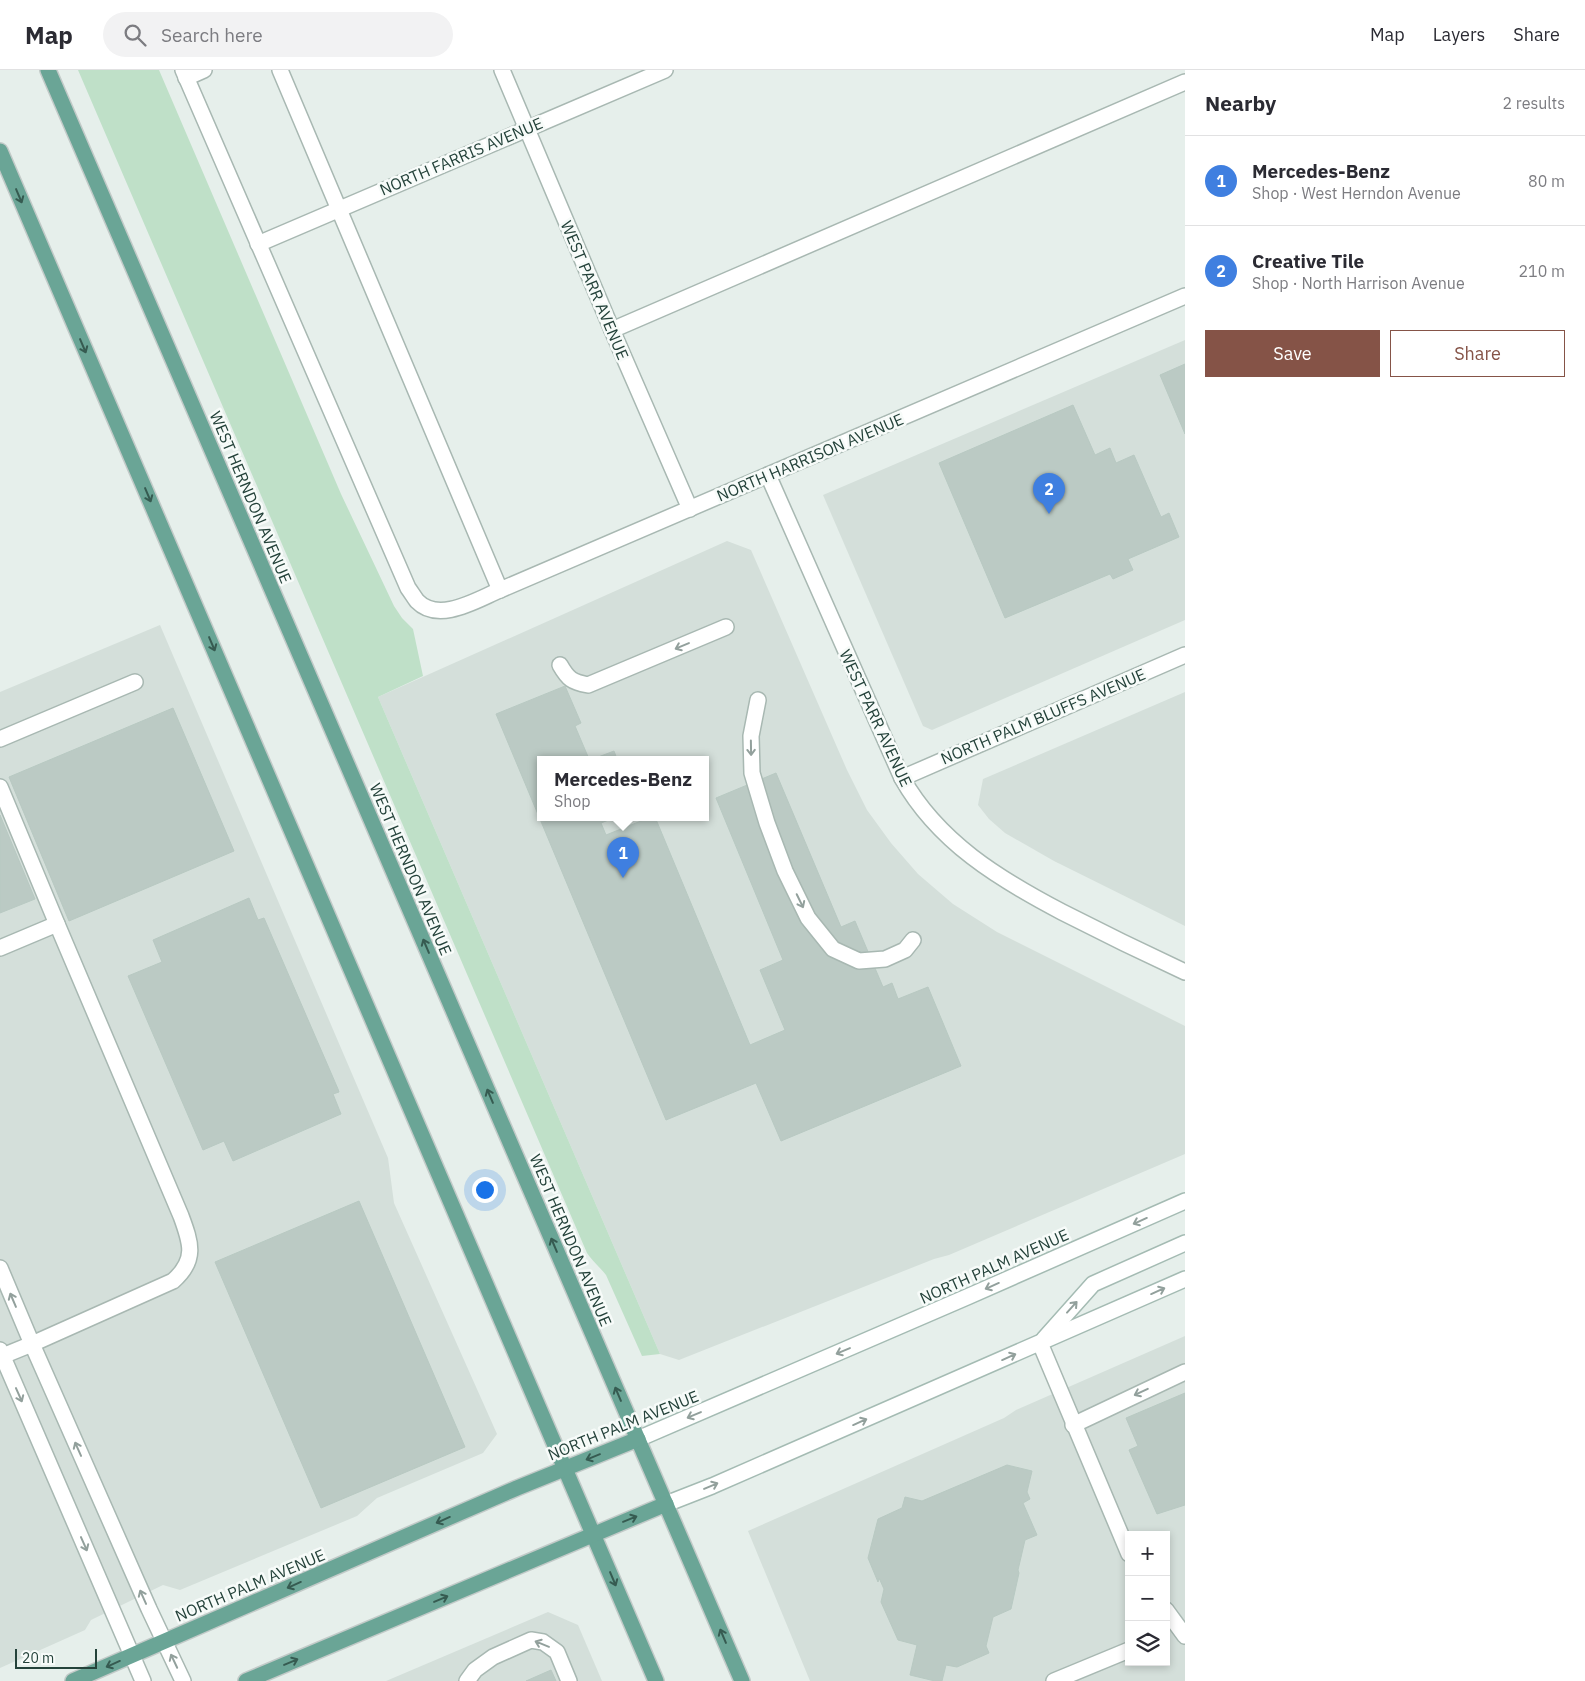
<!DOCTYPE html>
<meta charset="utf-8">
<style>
body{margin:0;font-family:"IBM Plex Sans",sans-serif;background:#f2f2f3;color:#2b2b33}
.controls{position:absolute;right:15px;bottom:15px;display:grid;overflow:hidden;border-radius:0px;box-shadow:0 2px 8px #0003}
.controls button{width:45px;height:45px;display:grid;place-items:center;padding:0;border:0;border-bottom:1px solid #e1e1e2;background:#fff;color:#2b2b33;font:25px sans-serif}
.scale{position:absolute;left:15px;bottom:12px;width:82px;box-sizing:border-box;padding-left:5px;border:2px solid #24423a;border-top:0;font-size:14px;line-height:18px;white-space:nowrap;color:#24423a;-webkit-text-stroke:4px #f7fbf9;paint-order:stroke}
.you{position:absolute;left:484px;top:1119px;width:18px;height:18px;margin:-12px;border:4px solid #fff;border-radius:50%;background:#1a73e8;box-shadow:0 0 0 8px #1a73e833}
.badge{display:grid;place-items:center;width:32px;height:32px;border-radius:50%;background:#855347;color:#fff;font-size:16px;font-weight:700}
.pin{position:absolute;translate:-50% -41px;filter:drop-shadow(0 1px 2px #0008)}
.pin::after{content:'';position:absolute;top:26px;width:18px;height:15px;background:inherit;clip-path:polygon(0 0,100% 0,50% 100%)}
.popup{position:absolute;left:537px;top:686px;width:172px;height:65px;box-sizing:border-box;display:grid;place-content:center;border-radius:0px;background:#fff;filter:drop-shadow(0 1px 4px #0005);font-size:16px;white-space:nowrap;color:#7c7c81}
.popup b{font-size:19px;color:#2b2b33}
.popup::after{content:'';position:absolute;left:50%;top:100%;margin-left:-10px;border:10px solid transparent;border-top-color:#fff}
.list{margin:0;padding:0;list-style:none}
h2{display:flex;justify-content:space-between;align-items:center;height:65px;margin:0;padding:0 20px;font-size:21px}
h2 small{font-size:16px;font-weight:400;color:#7c7c81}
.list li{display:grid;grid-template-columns:32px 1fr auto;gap:15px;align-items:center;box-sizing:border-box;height:90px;padding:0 20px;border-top:1px solid #e1e1e2}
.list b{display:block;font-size:19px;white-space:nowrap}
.list p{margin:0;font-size:16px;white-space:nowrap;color:#7c7c81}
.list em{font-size:16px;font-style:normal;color:#7c7c81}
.actions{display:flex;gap:10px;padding:15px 20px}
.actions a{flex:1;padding:11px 0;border:1px solid #855347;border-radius:0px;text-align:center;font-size:18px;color:#855347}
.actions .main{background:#855347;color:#fff}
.icon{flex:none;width:28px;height:28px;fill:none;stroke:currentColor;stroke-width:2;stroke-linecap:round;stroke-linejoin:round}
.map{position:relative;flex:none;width:1185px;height:1611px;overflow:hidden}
header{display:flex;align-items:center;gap:30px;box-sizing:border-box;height:70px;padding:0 25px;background:#fff;border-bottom:1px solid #e1e1e2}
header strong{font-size:24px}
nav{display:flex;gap:28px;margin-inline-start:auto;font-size:18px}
.search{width:350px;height:45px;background:#f2f2f3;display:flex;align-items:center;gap:12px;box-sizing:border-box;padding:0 18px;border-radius:28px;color:#7c7c81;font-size:19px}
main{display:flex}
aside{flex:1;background:#fff}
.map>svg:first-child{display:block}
</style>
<header>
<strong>Map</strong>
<div class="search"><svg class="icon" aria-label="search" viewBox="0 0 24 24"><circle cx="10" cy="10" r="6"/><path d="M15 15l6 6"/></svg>Search here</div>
<nav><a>Map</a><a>Layers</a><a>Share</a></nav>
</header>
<main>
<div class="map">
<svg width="1185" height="1611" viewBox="0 0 1185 1611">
<rect width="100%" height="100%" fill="#e6efeb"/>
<!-- built -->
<g fill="#d4dfda" fill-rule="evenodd">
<path d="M1185,270V550L932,660L923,656L823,425Z"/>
<path d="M727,471L751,480L847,700L867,740L891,773L918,804L953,834L997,862L1185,956V1084L949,1185L934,1189L679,1290L660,1284L378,627ZM540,689H706V747H540Z"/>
<path d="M160,555L388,1088L394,1133L497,1364L483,1383L377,1428L357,1446L180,1520L163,1515L91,1550L85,1560L0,1598V622Z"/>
<path d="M1185,622V856L1054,791L1005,763L989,749L978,735L983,709Z"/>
<path d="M1185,1266V1611H810L748,1461L1004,1348L1016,1340ZM1129,1465H1166V1592H1129Z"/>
<path d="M548,1542L578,1555L602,1611H386Z"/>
</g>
<!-- green -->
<path fill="#bfe0c8" d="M78,0H159L341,424L394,536L402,548L413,559L423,606L378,627L660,1284L642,1286L606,1205C600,1197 593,1192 587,1183Z"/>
<!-- building -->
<g fill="#bbcac4" stroke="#b8c9c2">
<path d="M1185,294V364L1160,305Z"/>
<path d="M1073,335L1095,385L1110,378L1116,393L1134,385L1161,447L1169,443L1179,467L1128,489L1133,500L1113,509L1110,504L1005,548L939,393Z"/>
<path d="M565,616L581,653L575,656L589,689H540V747H616L601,753L606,765L651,747H655L750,975L785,960L760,900L783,890L716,728L776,703L841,857L855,851L883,917L892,913L898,929L928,917L961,996L781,1071L756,1013L666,1050L496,644Z"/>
<path d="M173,638L234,781L69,851L9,707Z"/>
<path d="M614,681L617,689H593Z"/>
<path d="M0,745L35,829L0,843Z"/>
<path d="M249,828L258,850L264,848L338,1019L339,1022L333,1024L341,1044L233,1091L224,1071L203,1080L128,906L162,892L153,870Z"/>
<path d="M359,1131L465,1377L321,1438L215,1192Z"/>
<path d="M1185,1323V1435L1157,1444L1129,1380L1138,1376L1126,1348Z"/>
<path d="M1007,1395L1032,1401L1027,1422L1030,1429L1023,1433L1037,1465L1025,1470L1018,1500L1019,1503L1011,1539L993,1547L986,1576L989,1583L957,1597L946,1595L942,1611H935L910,1605L917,1575L898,1570L881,1532L884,1519L879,1508L878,1512L868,1488L878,1449L902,1438L905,1427L922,1431Z"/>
<path d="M551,1600L556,1611H526Z"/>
</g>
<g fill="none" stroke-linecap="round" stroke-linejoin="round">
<defs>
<g id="lane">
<path d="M280,0L500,520"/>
<path d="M612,260L1185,12"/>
<path d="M560,595C568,609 572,612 588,615L726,557"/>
<path d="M758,630L751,666L752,703L767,753L785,801L808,848L833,879L859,891L885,889L905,880L913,870"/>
<path d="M0,669L135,612"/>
<path d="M0,717L57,854"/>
<path d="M0,878L57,854L181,1146C191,1173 197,1190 173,1211L32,1274L0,1287"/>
<path d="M0,1198L32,1274L149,1539L183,1611"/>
<path d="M1040,1273L1129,1484"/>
<path d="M0,1280L143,1611"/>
<path d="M1073,1355L1185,1302"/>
<path d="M1166,1540L1185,1566"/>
<path d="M467,1611L475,1600L493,1587L531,1570L543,1572L557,1582L569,1611"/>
<path d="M1054,1611L1129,1580"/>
</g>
<g id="street">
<path d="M183,0L408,518C411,522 414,527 417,531C439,554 478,529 500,520L1185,226"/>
<path d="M502,0L612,260L690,439"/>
<path d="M186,8L204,0"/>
<path d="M258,174L665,0"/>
<path d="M768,405L902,708C938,772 999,809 1062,842C1103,863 1144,883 1185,902"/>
<path d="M902,708L1185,585"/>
</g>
<g id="secondary">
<path d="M1044,1269L1093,1214L1185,1173"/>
<path d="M638,1369L967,1227L1185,1131"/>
<path d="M666,1434L712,1416L1185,1209"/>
</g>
<g id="primary">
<path d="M48,0L742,1611"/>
<path d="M0,81L656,1611"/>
<path d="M73,1611L517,1418L638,1369"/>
<path d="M246,1611L666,1434"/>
</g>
</defs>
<!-- lane casing -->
<use href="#lane" stroke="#a8b8b2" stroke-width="18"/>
<!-- street casing -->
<use href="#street" stroke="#a8b8b2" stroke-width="18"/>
<!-- secondary casing -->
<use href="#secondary" stroke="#a4bbb3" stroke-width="18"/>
<!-- primary casing -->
<use href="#primary" stroke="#c2cac8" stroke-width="18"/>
<!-- lane -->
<use href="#lane" stroke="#fff" stroke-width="15"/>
<!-- street -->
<use href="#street" stroke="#fff" stroke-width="15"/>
<!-- secondary -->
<use href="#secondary" stroke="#fff" stroke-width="15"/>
<!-- primary -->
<use href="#primary" stroke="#6aa596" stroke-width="15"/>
</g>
<!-- one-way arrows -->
<defs><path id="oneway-shaft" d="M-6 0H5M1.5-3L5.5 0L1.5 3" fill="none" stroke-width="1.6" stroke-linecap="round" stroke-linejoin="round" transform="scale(1.25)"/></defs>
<g stroke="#365b51">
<use href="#oneway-shaft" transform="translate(19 126) rotate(67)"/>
<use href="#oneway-shaft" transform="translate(83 276) rotate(67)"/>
<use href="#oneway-shaft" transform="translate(148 425) rotate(67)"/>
<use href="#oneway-shaft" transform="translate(212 574) rotate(67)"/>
<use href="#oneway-shaft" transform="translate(426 876) rotate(-113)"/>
<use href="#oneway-shaft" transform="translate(490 1026) rotate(-113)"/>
<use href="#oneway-shaft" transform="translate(554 1175) rotate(-113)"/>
<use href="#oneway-shaft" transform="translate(618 1324) rotate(-113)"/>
<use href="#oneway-shaft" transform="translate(593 1387) rotate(158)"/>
<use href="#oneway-shaft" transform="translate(630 1449) rotate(-22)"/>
<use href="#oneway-shaft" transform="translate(443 1450) rotate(156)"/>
<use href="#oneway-shaft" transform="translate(613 1509) rotate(67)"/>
<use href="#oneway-shaft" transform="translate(294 1515) rotate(156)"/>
<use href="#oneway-shaft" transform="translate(441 1529) rotate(-23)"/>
<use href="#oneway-shaft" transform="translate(723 1566) rotate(-113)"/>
<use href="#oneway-shaft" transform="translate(291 1592) rotate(-23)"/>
<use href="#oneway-shaft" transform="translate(113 1594) rotate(156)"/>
</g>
<g stroke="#92a09c">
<use href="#oneway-shaft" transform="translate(682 576) rotate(157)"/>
<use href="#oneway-shaft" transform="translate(751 678) rotate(89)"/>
<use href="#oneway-shaft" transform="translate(800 831) rotate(64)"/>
<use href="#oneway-shaft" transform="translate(1140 1151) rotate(156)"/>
<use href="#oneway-shaft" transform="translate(992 1216) rotate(156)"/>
<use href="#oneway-shaft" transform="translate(1158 1221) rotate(-24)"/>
<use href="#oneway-shaft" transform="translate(13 1230) rotate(-113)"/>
<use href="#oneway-shaft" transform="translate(1072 1237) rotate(-48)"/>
<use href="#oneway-shaft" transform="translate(843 1281) rotate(157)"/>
<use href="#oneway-shaft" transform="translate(1009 1287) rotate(-24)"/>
<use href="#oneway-shaft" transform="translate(1141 1322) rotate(155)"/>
<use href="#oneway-shaft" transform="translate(19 1325) rotate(66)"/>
<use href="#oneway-shaft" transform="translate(694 1345) rotate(157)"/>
<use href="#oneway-shaft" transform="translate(860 1352) rotate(-24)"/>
<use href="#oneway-shaft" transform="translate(78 1379) rotate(-114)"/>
<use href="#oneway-shaft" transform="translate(711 1416) rotate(-23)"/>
<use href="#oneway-shaft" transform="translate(84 1474) rotate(66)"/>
<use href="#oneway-shaft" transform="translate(143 1527) rotate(-114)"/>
<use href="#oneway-shaft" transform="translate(542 1574) rotate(-158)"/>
<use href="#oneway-shaft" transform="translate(174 1591) rotate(-115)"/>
</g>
<g text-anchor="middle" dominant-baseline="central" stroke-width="5" stroke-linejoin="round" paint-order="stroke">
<!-- street labels -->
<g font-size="16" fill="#24423a" stroke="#f7fbf9">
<text transform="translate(461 86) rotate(-23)">NORTH FARRIS AVENUE</text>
<text transform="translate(595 220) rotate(67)">WEST PARR AVENUE</text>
<text transform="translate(810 387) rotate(-23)">NORTH HARRISON AVENUE</text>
<text transform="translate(251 427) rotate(67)">WEST HERNDON AVENUE</text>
<text transform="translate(1043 646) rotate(-23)">NORTH PALM BLUFFS AVENUE</text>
<text transform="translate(876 648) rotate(65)">WEST PARR AVENUE</text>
<text transform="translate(411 799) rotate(67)">WEST HERNDON AVENUE</text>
<text transform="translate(571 1170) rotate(67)">WEST HERNDON AVENUE</text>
<text transform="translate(994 1196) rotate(-24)">NORTH PALM AVENUE</text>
<text transform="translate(623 1355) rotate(-22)">NORTH PALM AVENUE</text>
<text transform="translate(250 1515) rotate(-23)">NORTH PALM AVENUE</text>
</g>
</g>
</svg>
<div class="controls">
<button>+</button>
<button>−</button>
<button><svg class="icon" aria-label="layers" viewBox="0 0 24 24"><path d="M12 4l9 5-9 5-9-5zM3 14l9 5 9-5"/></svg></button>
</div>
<div class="scale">20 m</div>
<div class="you"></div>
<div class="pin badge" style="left:623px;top:808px;background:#3f7fe0">1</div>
<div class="popup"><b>Mercedes-Benz</b>Shop</div>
<div class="pin badge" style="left:1049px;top:444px;background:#3f7fe0">2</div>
</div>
<aside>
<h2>Nearby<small>2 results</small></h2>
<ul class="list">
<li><span class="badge" style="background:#3f7fe0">1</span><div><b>Mercedes-Benz</b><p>Shop · West Herndon Avenue</p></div><em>80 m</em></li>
<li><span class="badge" style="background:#3f7fe0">2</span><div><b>Creative Tile</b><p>Shop · North Harrison Avenue</p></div><em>210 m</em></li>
</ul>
<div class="actions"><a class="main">Save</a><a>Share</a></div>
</aside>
</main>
